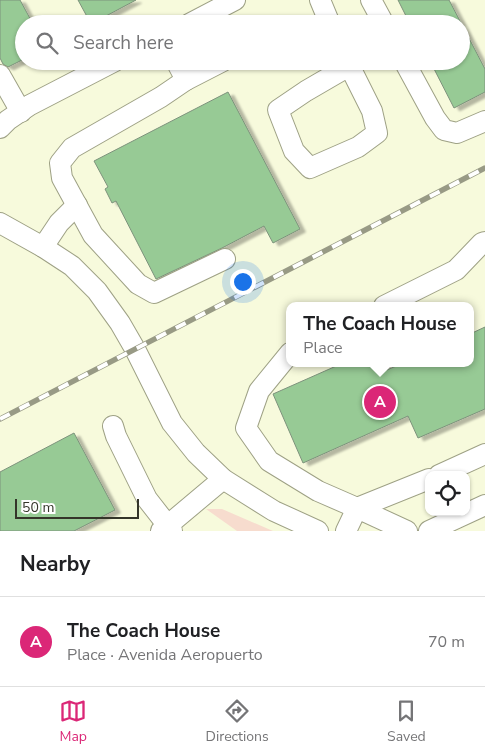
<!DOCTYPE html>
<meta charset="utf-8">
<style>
body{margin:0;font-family:"Nunito Sans",sans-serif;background:#f2f2f2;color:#202124}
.controls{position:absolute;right:15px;bottom:15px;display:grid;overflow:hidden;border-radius:10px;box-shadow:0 1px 4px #0004}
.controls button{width:45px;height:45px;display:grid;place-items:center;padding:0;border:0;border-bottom:1px solid #e0e0e0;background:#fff;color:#202124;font:25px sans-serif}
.scale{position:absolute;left:15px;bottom:12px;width:124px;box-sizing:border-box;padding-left:5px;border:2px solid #343529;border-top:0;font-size:14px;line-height:18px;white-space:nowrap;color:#343529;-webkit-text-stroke:4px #fff;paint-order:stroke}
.you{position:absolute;left:242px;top:281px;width:18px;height:18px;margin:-12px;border:4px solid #fff;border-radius:50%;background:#1a73e8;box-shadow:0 0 0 8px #1a73e833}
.badge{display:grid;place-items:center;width:32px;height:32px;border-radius:50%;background:#db2777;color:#fff;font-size:16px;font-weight:700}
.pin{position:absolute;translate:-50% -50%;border:2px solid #fff;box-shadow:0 1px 5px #0006}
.popup{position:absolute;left:286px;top:302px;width:188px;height:65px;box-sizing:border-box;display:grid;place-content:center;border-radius:10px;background:#fff;filter:drop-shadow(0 1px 4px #0005);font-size:16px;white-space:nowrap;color:#757577}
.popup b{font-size:19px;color:#202124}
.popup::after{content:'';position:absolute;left:50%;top:100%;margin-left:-10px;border:10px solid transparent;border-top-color:#fff}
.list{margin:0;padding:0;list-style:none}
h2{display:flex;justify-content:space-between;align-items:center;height:65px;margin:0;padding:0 20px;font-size:21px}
h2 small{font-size:16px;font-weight:400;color:#757577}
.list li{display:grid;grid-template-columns:32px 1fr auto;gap:15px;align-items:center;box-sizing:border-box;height:90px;padding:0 20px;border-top:1px solid #e0e0e0}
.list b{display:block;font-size:19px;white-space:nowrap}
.list p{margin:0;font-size:16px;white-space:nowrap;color:#757577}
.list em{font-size:16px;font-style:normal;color:#757577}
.icon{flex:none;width:28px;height:28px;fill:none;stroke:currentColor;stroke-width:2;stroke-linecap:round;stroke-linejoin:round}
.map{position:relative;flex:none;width:485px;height:531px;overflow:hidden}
.search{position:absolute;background:#fff;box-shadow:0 1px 4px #0004;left:15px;right:15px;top:15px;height:55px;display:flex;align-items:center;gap:12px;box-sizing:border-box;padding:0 18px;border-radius:28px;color:#757577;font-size:19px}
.sheet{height:155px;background:#fff}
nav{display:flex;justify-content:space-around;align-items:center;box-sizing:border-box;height:70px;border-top:1px solid #e0e0e0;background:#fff;font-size:14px;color:#757577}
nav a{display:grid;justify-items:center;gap:2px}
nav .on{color:#db2777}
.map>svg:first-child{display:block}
</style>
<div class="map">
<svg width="485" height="531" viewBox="0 0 485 531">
<defs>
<filter id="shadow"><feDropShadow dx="5.5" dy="3" stdDeviation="1" flood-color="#0004"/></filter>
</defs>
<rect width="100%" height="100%" fill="#f7fadc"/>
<!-- green -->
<path fill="#f7dcce" d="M206,509H222L273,531H237Z"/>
<!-- building -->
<g fill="#97ca95" stroke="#7d927c" filter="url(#shadow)">
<path d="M0,0H20L33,24H24V59L8,67L3,64L0,58Z"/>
<path d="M78,0H136L91,24Z"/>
<path d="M398,0H449L485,69V92L454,108L430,61H461V24H410Z"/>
<path d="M228,92L300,229L273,243L264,226L222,248L156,279L116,201L112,203L105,189L108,187L94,161Z"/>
<path d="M485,327V409L418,438L408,416L303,463L273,394L343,363H384L387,370L403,363H470V334Z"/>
<path d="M74,433L115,510L74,531H0V472Z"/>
</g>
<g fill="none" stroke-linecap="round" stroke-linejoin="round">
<defs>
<g id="minor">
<path d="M320,0L330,24"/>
<path d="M371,0L384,24"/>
<path d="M189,24L235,0"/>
<path d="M176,61L186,80L161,97L72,148L60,163L62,178L93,235L138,284L154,293L225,259"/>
<path d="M347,61L372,111L377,133L358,147L310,168L294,151L278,110L306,91L349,66"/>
<path d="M404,61L435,118L444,130L457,133L485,121"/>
<path d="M0,75L21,112"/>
<path d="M186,80L223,61"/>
<path d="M0,128L8,120L30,105L115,61"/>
<path d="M0,223L43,247L72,266L97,291L120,323L135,349L172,423L196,453L223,479L274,511L318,531"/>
<path d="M43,247L59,223L77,205"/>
<path d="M384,306L456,270L482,243L485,242"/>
<path d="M290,353L259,391L246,428L269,461L318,491L357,508L429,479"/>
<path d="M113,426L116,436L147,499L172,531"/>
<path d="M439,475L485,454"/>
<path d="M161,531L223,479"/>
<path d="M346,531L357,508L407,531"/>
<path d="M429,531L485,505"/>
</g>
</defs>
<!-- minor casing -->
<use href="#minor" stroke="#9ea185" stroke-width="22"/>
<!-- minor -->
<use href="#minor" stroke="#fff" stroke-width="20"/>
<defs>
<path id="rail" d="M0,419L485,168"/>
</defs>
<!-- rail casing -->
<use href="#rail" stroke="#989a85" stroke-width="5.5"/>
<!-- rail -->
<use href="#rail" stroke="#fff" stroke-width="4" stroke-dasharray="11" stroke-linecap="butt"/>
</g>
</svg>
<div class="controls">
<button><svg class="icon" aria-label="locate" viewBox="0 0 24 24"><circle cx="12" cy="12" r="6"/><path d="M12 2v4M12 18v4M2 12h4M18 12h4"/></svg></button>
</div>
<div class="scale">50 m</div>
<div class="you"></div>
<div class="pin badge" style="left:380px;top:402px">A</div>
<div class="popup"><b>The Coach House</b>Place</div>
<div class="search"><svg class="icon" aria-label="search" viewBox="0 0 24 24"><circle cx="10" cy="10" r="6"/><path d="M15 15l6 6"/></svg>Search here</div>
</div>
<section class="sheet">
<h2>Nearby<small></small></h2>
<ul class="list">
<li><span class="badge">A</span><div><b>The Coach House</b><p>Place · Avenida Aeropuerto</p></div><em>70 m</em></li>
</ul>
</section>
<nav>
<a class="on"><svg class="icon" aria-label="map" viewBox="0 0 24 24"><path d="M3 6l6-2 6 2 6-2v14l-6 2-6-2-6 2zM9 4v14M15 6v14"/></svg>Map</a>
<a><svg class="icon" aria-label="directions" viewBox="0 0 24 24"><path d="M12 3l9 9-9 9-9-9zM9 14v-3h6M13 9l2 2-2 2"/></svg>Directions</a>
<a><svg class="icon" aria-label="saved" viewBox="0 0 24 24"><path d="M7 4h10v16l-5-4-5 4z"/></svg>Saved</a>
</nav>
